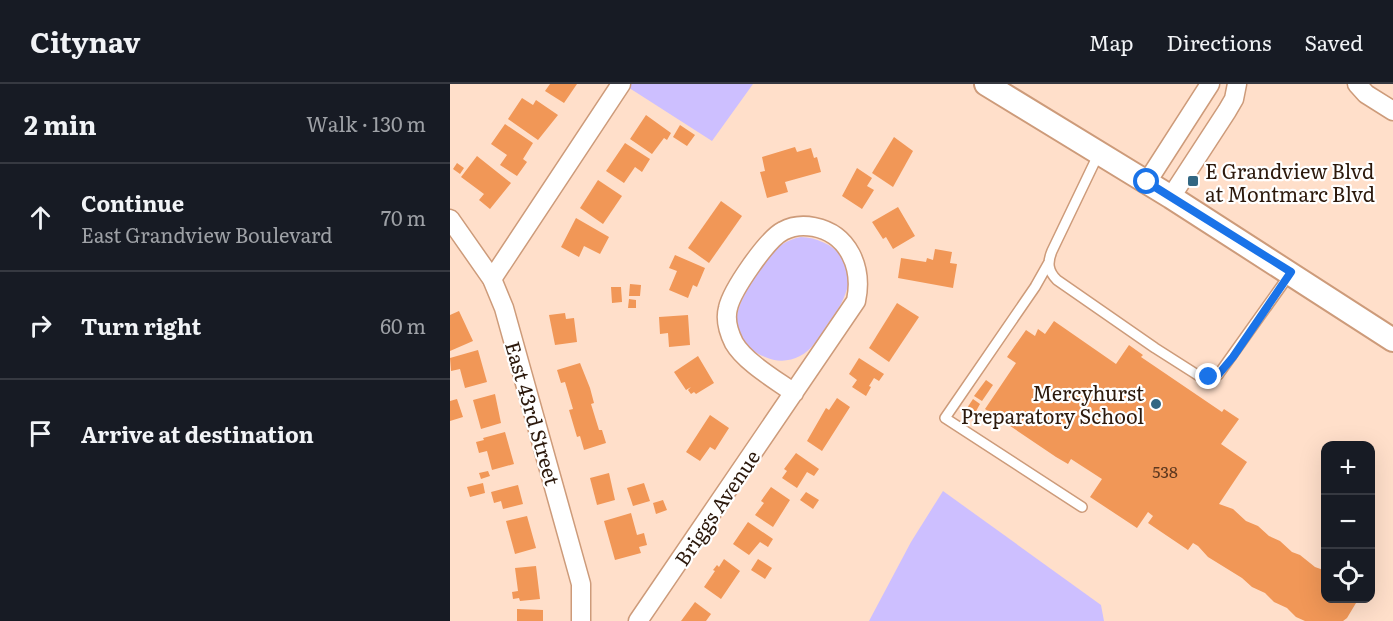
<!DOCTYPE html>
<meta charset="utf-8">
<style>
body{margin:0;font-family:Literata,serif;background:#20242c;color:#f1f3f6}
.controls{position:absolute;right:18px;bottom:18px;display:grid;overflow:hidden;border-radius:12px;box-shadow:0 6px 24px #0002}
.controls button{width:54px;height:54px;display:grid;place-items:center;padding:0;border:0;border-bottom:2px solid #363941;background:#171b24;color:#f1f3f6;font:30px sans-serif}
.stop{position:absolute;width:18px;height:18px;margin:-14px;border:4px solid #1a73e8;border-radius:50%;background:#fff}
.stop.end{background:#1a73e8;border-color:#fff;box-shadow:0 2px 6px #0008}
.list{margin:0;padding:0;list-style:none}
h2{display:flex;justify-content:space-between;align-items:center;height:78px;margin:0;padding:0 24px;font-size:26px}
h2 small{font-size:20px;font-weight:400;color:#9ea1a6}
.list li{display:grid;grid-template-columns:39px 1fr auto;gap:18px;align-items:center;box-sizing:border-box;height:108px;padding:0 24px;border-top:2px solid #363941}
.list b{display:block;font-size:22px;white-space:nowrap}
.list p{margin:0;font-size:20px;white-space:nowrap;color:#9ea1a6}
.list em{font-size:20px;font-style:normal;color:#9ea1a6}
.icon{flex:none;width:33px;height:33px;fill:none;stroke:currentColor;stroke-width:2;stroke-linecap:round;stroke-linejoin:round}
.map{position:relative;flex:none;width:943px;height:537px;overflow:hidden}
header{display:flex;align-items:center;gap:36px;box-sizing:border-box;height:84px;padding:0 30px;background:#171b24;border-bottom:2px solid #363941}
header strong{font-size:28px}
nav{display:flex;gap:33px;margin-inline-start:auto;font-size:21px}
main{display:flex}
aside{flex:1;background:#171b24}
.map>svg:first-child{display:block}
</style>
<header>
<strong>Citynav</strong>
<nav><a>Map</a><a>Directions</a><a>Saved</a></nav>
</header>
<main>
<aside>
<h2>2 min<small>Walk · 130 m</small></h2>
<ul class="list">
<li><svg class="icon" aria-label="ahead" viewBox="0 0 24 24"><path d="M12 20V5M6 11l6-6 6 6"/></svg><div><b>Continue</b><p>East Grandview Boulevard</p></div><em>70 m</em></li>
<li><svg class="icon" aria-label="right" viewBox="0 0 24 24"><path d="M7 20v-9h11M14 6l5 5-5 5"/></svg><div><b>Turn right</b></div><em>60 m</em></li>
<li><svg class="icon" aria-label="arrive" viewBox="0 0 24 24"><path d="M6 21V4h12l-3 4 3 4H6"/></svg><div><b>Arrive at destination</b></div></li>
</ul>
</aside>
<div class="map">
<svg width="943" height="537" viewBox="0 0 943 537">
<rect width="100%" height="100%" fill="#ffdfca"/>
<!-- green -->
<g fill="#cdbfff">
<path d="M181,0H303L262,57L184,7L179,4Z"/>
<path d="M351,153C378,154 407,175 397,205C393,219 385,230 377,241C370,252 362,266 350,272C339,278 326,278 315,273C272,254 285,225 304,194C316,175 328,157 351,153Z"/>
<path d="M493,407L651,521L654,537H419L461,458Z"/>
</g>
<!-- building -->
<g fill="#f19757">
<path d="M100,0H127L114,19L95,7Z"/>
<path d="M72,14L83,21L86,16L108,31L88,56L58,35Z"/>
<path d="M196,31L221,49L217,56L214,54L202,70L180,55Z"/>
<path d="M55,40L83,59L73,75L77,78L67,92L50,81L57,71L41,60Z"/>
<path d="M230,41L245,51L237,62L223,53Z"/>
<path d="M444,53L463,67L443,103L422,89Z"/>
<path d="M175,59L200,75L192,88L185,83L174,99L156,87Z"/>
<path d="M345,63L347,68L361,64L364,74L367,73L371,88L335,98L338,108L317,114L310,88L315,87L312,73Z"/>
<path d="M27,72L61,99L40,125L29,116L34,110L11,93Z"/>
<path d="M7,79L14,84L10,90L3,85Z"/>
<path d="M407,84L422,94L417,102L424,106L412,125L392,112Z"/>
<path d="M148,96L172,112L153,140L130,124Z"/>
<path d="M271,117L292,132L259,179L238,164Z"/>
<path d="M448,123L465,152L443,165L436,153L433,155L422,138Z"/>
<path d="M126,134L159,153L150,170L134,162L129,173L111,163Z"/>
<path d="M485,165L502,168L500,179L507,180L503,204L448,194L451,174L476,178L477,174L483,176Z"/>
<path d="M225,171L255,184L247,203L243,201L238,214L219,206L227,187L219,184Z"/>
<path d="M180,200L191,201L190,212H179Z"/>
<path d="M161,203H171L172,218L162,219Z"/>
<path d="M179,215L186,216V224H178Z"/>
<path d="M447,219L469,233L439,278L419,264Z"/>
<path d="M9,227L23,257L0,267V231Z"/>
<path d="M115,229L116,235L124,234L127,258L105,261L99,231Z"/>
<path d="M238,231L240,261L219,263L218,249L210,250L209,233Z"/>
<path d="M604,237L666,280L679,261L693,271L691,273L772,328L774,325L789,335L771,360L797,378L769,420L783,425L796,437L808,442L819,452L830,457L842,468L850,471L865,483L876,487V514H909L897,534L893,537H855L846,533L837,524L824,518L815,509L802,503L792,494L758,473L748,462L743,459L738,466L698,439L703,432L698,428L687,444L640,413L652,395L621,375L618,380L606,373L535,325L566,279L557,273L576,246L585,252L588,245L595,250Z"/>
<path d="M28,266L37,298L15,304L10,285L1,287L0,274Z"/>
<path d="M248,272L264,299L246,310L244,308L241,310L238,306L241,303L236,306L224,288Z"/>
<path d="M409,274L434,290L429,297L424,294L419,302L421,303L416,312L402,303L407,296L399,290Z"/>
<path d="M130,279L140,304L144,319L141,320L149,346H152L156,359L134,366L130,352L127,353L119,326L123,325L115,298L111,299L107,286Z"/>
<path d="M536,296L543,301L532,317L524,312Z"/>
<path d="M45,310L51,339L31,345L23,316Z"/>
<path d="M387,314L400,323L372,367L357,357L376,324L379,326Z"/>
<path d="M7,315L13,333L0,337V317Z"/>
<path d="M523,315L530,320L525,329L517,324Z"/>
<path d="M260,331L279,344L265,366L260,363L250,377L236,368Z"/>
<path d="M55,348L64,380L42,386L37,367L29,369L26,358L34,356L33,354Z"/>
<path d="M346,369L369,385L364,392L357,388L347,404L332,394L337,387L334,385Z"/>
<path d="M38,387L40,392L31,395L29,389Z"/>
<path d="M159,389L165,416L147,421L140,394Z"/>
<path d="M33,399L35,409L20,413L17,403Z"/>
<path d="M194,399L200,417L183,422L177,404Z"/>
<path d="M68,401L73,420L53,425L51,417L44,419L41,408Z"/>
<path d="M321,403L340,416L323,443L305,431L314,419L311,417Z"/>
<path d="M356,408L369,416L363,425L350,416Z"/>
<path d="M213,416L217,426L206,430L203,419Z"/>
<path d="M181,429L187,451L194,449L197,461L189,463L191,469L165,476L154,437Z"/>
<path d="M77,432L86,464L65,470L56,437Z"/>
<path d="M298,438L323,455L318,463L310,458L299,471L283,460Z"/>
<path d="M274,475L290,487L271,515L254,503L265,487L263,486L267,481L269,483Z"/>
<path d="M308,475L322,484L315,495L301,486Z"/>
<path d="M86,482L90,515L70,517L69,514L63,515L62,508L68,507L65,484Z"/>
<path d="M245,518L261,530L256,537H231Z"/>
<path d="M67,525L93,526V537H67Z"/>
</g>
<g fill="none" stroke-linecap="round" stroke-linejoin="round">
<defs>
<g id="service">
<path d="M649,69L602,167C597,179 598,187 607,196L705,264L749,292L759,293L768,291L840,190"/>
<path d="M598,180L585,203L495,334L632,423"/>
</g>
<g id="minor">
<path d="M907,0L916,10L943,27"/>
<path d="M697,98L760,0"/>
<path d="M721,113L777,27L784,15L787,0"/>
<path d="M0,135L42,195L54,224L131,500V537"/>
<path d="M42,195L171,0"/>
<path d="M188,537L406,217C413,184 399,150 364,143C354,141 342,142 333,147C317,155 282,206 278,224C275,235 279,249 284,259C295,278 326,296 344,309"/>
</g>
<path id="tertiary" d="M536,0L721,113L943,256"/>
</defs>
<!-- service casing -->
<use href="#service" stroke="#cd9b7a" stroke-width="12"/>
<!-- minor casing -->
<use href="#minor" stroke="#cd9b7a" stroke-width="21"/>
<!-- tertiary casing -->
<use href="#tertiary" stroke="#cd9b7a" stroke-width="26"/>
<!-- service -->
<use href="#service" stroke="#fff" stroke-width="9"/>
<!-- minor -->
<use href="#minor" stroke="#fff" stroke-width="18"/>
<!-- tertiary -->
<use href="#tertiary" stroke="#fff" stroke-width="22"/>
</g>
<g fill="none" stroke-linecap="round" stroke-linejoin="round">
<!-- route -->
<path stroke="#1a73e8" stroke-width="8" d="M697,98L841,188L783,273L768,291L759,293"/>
</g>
<!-- markers -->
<g fill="#326783" stroke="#fff" stroke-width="2">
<rect x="737" y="91" width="12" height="12" rx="3"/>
<circle cx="706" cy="320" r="6"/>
</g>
<g text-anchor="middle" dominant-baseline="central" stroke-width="4.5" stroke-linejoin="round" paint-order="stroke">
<!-- number labels -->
<g font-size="16" fill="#5d381f">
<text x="715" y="387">538</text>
</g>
<!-- poi labels -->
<g font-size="20" fill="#2c190c" stroke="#fff" text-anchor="start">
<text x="755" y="86">E Grandview Blvd<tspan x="755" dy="23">at Montmarc Blvd</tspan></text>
<text x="694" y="308" text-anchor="end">Mercyhurst<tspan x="694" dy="23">Preparatory School</tspan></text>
</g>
<!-- street labels -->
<g font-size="20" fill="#2c190c" stroke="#fff">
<text transform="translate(84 329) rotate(74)">East 43rd Street</text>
<text transform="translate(266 423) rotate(-56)">Briggs Avenue</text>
</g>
</g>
</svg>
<div class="controls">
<button>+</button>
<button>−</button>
<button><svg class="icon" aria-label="locate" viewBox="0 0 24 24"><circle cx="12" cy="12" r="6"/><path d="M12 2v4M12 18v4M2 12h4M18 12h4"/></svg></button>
</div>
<div class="stop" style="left:697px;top:98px"></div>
<div class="stop end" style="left:759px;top:293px"></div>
</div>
</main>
